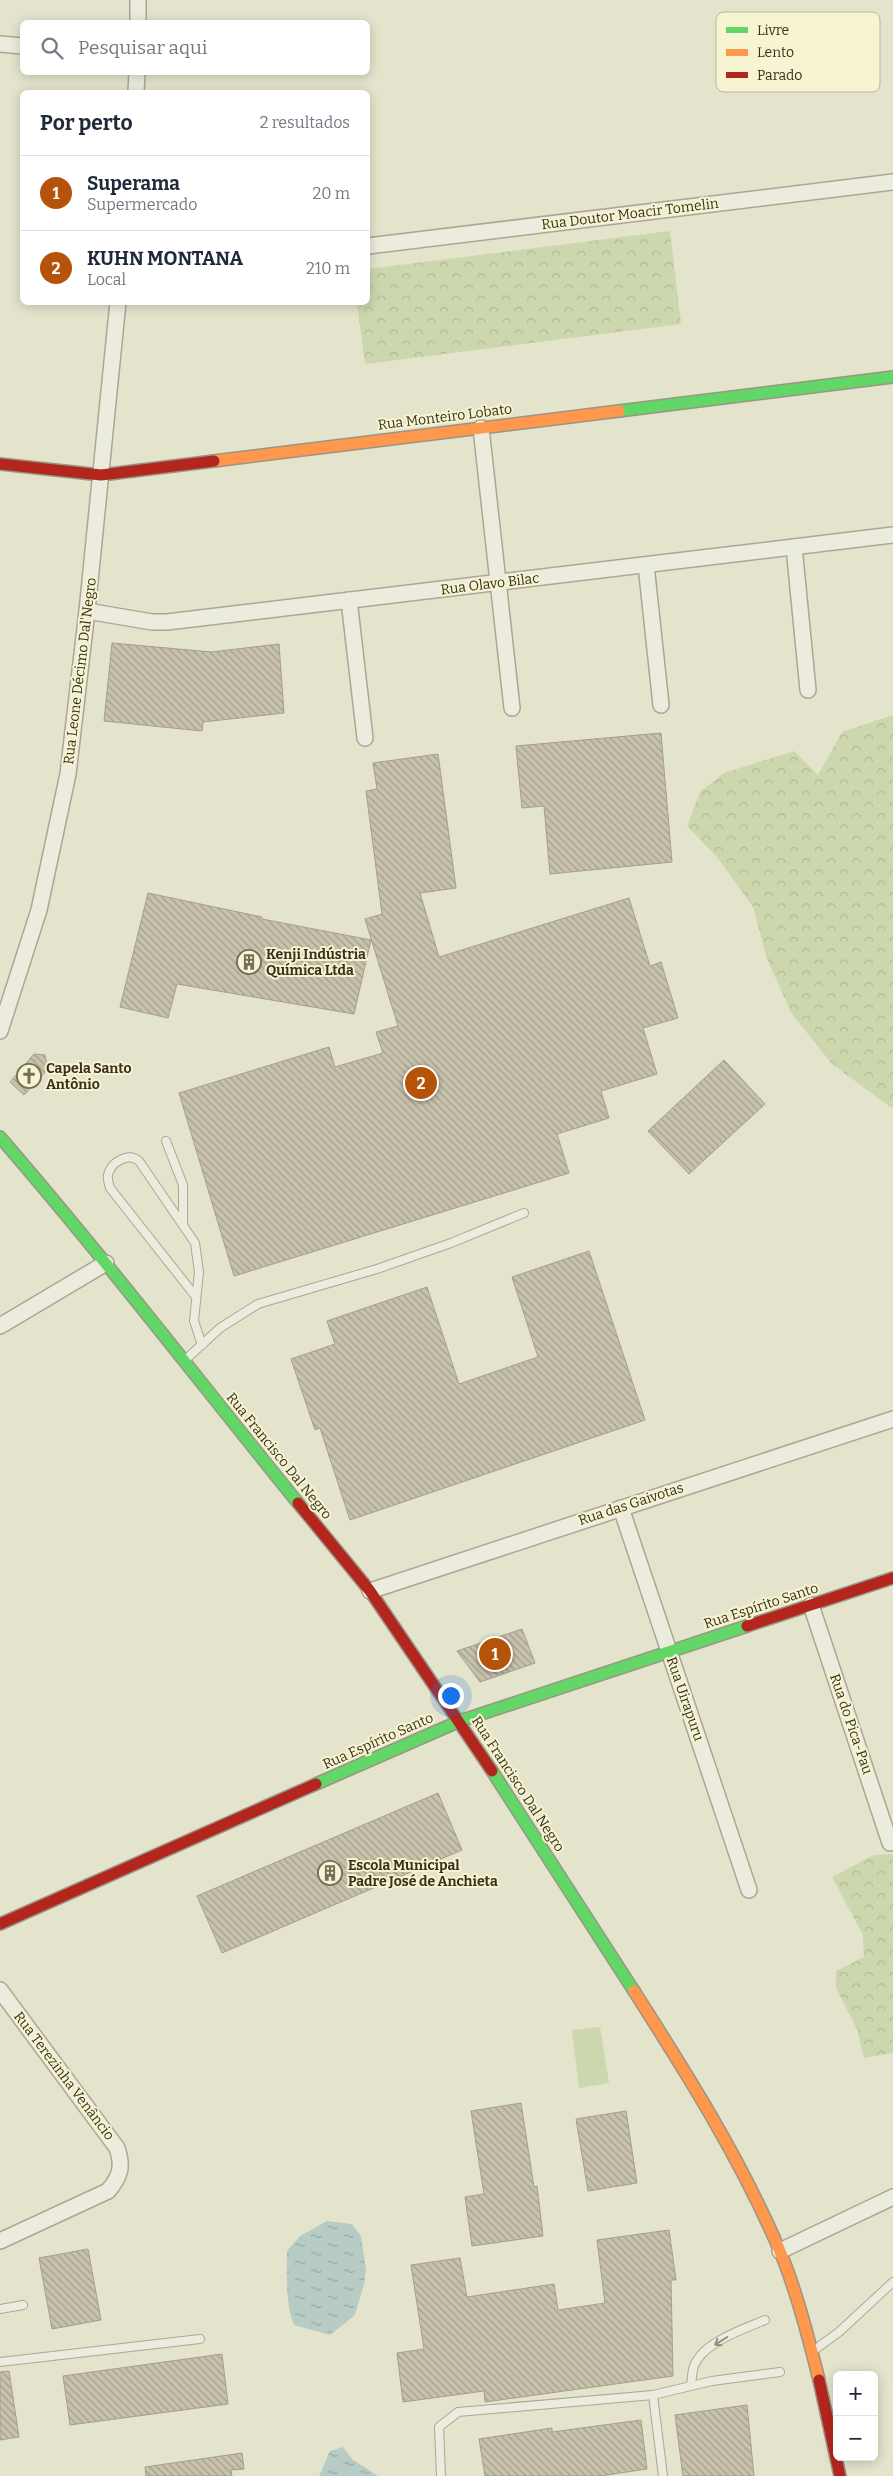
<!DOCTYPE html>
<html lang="pt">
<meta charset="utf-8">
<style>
body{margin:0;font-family:Bitter,serif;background:#f6f6f7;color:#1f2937}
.controls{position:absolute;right:15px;bottom:15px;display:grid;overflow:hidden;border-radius:8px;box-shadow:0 2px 12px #0003}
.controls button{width:45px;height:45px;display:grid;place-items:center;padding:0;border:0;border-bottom:1px solid #e0e1e3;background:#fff;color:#1f2937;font:25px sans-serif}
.you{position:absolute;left:450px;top:1695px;width:18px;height:18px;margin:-12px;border:4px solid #fff;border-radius:50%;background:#1a73e8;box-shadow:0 0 0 8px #1a73e833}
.badge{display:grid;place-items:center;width:32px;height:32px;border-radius:50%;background:#b45309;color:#fff;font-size:16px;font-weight:700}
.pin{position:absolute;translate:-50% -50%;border:2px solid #fff;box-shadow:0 1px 5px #0006}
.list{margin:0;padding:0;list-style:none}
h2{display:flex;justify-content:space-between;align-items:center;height:65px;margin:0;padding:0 20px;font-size:21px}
h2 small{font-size:16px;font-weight:400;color:#747a83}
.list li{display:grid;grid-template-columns:32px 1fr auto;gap:15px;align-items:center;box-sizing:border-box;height:75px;padding:0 20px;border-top:1px solid #e0e1e3}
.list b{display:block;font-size:19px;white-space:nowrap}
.list p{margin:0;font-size:16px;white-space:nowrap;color:#747a83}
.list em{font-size:16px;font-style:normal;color:#747a83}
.icon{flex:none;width:28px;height:28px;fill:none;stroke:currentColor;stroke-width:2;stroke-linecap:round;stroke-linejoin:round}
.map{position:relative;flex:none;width:893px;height:2476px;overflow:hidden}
.search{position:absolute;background:#fff;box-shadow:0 2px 12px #0003;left:20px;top:20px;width:350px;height:55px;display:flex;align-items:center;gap:12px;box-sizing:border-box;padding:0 18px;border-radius:8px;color:#747a83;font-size:19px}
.panel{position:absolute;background:#fff;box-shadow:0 2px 12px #0003;left:20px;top:90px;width:350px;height:215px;border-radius:8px}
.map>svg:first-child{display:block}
</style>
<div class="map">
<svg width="893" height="2476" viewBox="0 0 893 2476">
<defs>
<pattern id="forest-crowns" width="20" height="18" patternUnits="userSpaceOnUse" patternTransform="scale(1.25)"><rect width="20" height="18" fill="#cdd7ae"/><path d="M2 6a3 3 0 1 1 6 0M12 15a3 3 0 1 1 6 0" fill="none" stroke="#b1b995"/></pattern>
<pattern id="water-ripples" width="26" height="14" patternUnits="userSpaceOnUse" patternTransform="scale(1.25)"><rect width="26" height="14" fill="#b7ccc4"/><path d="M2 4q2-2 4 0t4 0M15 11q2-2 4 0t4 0" fill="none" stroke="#96a69f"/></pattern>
<pattern id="building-back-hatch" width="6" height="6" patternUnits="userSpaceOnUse" patternTransform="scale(1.25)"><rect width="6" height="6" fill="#c8c2ad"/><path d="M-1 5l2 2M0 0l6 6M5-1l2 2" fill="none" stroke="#a39e8c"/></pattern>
</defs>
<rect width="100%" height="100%" fill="#e4e3cc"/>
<!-- grass -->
<path fill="#cdd7ae" d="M600,2027L609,2083L579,2088L572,2030Z"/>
<!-- forest -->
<g fill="url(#forest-crowns)">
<path d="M670,231L681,324L365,364L357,303L368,302V269Z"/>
<path d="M893,715V1109L832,1064L792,1014L767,959L753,907L717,857L687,826L700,792L724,773L794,751L818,775L842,732Z"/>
<path d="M893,1854V2053L864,2058L857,2029L836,1988V1971L864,1957L863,1935L832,1877L874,1855Z"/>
</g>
<!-- water -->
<g fill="url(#water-ripples)">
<path d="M327,2221L352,2224L361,2236L366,2270L364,2284L355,2315L330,2335L294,2325C285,2302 287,2276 287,2251L300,2236Z"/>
<path d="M343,2447L352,2459L378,2476H319L330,2451Z"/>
</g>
<!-- building -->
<g fill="url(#building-back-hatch)" stroke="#a59f8b">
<path d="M112,643L211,652L279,644L284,713L203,722L202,731L104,721Z"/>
<path d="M661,733L672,862L550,874L544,806L522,808L516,746Z"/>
<path d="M438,754L456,888L420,893L439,957L629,898L650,966L661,962L678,1018L643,1028L657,1074L601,1091L609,1118L557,1134L569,1173L234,1276L179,1093L329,1047L335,1067L383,1053L376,1032L398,1026L365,919L382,914L366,791L377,789L373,763Z"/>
<path d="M148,893L262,917V919L371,940L354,1014L177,984L168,1018L120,1007Z"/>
<path d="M34,1054L45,1055L48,1069L24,1095L10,1082Z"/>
<path d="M724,1060L765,1104L689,1174L648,1131Z"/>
<path d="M589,1251L645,1420L350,1520L320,1428L315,1430L291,1359L335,1344L327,1321L427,1287L459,1384L538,1357L512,1277Z"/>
<path d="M522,1629L535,1663L480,1682L457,1651Z"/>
<path d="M438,1793L462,1850L222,1953L197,1896Z"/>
<path d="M521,2103L534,2187L537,2186L543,2236L472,2246L465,2197L484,2194L471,2111Z"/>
<path d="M626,2111L637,2183L588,2191L576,2119Z"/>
<path d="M669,2230L676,2280H671L673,2376L485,2402L484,2391L403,2402L397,2353L424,2349L411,2265L460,2258L467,2297L554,2284L558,2310L605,2303L597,2240Z"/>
<path d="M88,2249L101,2320L52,2329L39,2258Z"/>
<path d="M222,2354L228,2404L70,2425L63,2376Z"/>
<path d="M9,2371L19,2437L0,2440V2372Z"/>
<path d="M747,2405L754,2476H683L675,2415Z"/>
<path d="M641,2420L647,2469L600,2476H485L479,2439L552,2428V2432Z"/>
<path d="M242,2453L244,2469L231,2470L232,2476H146L145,2467Z"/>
</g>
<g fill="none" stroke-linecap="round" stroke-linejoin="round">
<defs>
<g id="lane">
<path d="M166,1141L183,1185V1225"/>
<path d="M196,1297L110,1188C109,1184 107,1179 108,1175C111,1162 128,1152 139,1161L195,1243L199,1272L194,1321L202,1345"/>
<path d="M184,1361L220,1328L258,1304L377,1269L451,1243L524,1213"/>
<path d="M0,2309L23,2305"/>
<path d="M813,2351L839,2332L893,2282"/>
<path d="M0,2362L200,2339"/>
<path d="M691,2385C692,2379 692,2371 694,2366C703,2342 744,2329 765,2320"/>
<path d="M441,2476L439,2427L458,2412L653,2395"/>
<path d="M663,2476L653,2395L712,2381L780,2372"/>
</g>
<g id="street">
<path d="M138,0V22"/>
<path d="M0,44L22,46"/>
<path d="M136,92L137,72"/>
<path d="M368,246L893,182"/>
<path d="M481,428L512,708"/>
<path d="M794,547L808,690"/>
<path d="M646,565L661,705"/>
<path d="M349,600L365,738"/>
<path d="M87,611L152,622H167L893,535"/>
<path d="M0,1031L39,910L68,774L87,611L118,302"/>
<path d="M0,1326L106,1263"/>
<path d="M621,1508L749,1890"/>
<path d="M370,1591L893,1419"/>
<path d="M811,1605L890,1843"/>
<path d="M0,1990L117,2148C123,2166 121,2176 108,2191L0,2241"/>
<path d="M780,2251L893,2197"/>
</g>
<g id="fast">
<path d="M619,411L893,377"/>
<path d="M0,1137C103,1256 199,1381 298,1503"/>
<path d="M492,1771L634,1991"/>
<path d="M316,1784L460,1721L747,1626"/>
</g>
<g id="slow">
<path d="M214,461L619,411"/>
<path d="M634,1991C687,2074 740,2158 779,2249C796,2288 809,2339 819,2380"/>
</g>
<g id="jam">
<path d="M0,464L101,475L214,461"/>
<path d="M298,1503L370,1591L492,1771"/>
<path d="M747,1626L893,1578"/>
<path d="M0,1924L316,1784"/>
<path d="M819,2380L840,2476"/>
</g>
</defs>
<!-- lane casing -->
<use href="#lane" stroke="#aaa795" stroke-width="10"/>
<!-- street casing -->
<use href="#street" stroke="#aaa795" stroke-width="18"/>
<!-- fast casing -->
<use href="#fast" stroke="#999685" stroke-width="14"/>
<!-- slow casing -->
<use href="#slow" stroke="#999685" stroke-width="14"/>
<!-- jam casing -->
<use href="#jam" stroke="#999685" stroke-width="14"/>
<!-- lane -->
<use href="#lane" stroke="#ececde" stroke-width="8"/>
<!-- street -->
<use href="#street" stroke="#ececde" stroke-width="15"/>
<!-- fast -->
<use href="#fast" stroke="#63d668" stroke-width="11"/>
<!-- slow -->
<use href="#slow" stroke="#ff974d" stroke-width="11"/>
<!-- jam -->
<use href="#jam" stroke="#b3261e" stroke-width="11"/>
</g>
<!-- one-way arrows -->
<defs><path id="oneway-shaft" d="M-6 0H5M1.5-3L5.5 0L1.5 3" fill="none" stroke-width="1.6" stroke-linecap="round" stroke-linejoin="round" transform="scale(1.25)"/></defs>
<use stroke="#928e7e" href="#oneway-shaft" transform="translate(721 2341) rotate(148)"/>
<!-- icons -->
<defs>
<symbol id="building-ring" viewBox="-11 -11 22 22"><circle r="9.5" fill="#f7f4d1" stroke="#756f5a" stroke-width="1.5"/><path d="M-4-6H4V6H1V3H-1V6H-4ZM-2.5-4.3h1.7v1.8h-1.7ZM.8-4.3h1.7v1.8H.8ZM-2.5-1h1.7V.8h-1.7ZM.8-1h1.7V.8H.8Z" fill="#756f5a"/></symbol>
<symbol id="church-ring" viewBox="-11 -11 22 22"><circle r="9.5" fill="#f7f4d1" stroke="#756f5a" stroke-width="1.5"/><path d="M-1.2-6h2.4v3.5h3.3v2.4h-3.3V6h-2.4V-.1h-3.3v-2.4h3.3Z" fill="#756f5a"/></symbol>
</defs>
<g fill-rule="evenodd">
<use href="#building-ring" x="235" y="948" width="28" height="28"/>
<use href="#church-ring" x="15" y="1062" width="28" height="28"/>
<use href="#building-ring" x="316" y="1859" width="28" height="28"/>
</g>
<g text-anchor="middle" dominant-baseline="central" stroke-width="4" stroke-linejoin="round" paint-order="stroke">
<!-- street labels -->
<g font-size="14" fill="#39311d" stroke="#f7f4d1">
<text transform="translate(630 214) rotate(-7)">Rua Doutor Moacir Tomelin</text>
<text transform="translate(445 417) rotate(-7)">Rua Monteiro Lobato</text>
<text transform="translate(490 584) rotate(-7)">Rua Olavo Bilac</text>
<text transform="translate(80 671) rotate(-83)">Rua Leone Décimo Dal'Negro</text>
<text transform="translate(279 1456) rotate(51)">Rua Francisco Dal Negro</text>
<text transform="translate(631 1504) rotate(-18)">Rua das Gaivotas</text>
<text transform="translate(761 1606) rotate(-18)">Rua Espírito Santo</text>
<text transform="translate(685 1699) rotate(71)">Rua Uirapuru</text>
<text transform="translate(851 1724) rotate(71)">Rua do Pica-Pau</text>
<text transform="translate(378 1741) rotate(-24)">Rua Espírito Santo</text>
<text transform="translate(518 1784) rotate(57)">Rua Francisco Dal Negro</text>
<text transform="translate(64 2076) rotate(53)">Rua Terezinha Venâncio</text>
</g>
<!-- poi labels -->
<g font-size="14" font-weight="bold" fill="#39311d" stroke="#f7f4d1" text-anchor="start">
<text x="266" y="954">Kenji Indústria<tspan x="266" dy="16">Química Ltda</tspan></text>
<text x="46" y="1068">Capela Santo<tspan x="46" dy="16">Antônio</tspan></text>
<text x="348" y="1865">Escola Municipal<tspan x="348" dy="16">Padre José de Anchieta</tspan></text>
</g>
</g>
<!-- legend -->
<rect x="716" y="12" width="164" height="80" rx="8" fill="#f7f4d1" stroke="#beba9b" stroke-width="1"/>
<rect x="726" y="27" width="22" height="6" fill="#63d668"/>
<rect x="726" y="49" width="22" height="7" fill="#ff974d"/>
<rect x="726" y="72" width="22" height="6" fill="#b3261e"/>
<g font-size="14" fill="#39311d">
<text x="757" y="35">Livre</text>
<text x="757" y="57">Lento</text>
<text x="757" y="80">Parado</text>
</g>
</svg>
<div class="controls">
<button>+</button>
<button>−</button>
</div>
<div class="you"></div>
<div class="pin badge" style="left:495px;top:1654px">1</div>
<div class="pin badge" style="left:421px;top:1083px">2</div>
<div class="search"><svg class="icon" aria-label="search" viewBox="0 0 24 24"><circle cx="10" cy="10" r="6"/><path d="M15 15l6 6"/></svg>Pesquisar aqui</div>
<section class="panel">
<h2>Por perto<small>2 resultados</small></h2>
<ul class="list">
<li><span class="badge">1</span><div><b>Superama</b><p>Supermercado</p></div><em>20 m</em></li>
<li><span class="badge">2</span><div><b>KUHN MONTANA</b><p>Local</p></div><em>210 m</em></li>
</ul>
</section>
</div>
